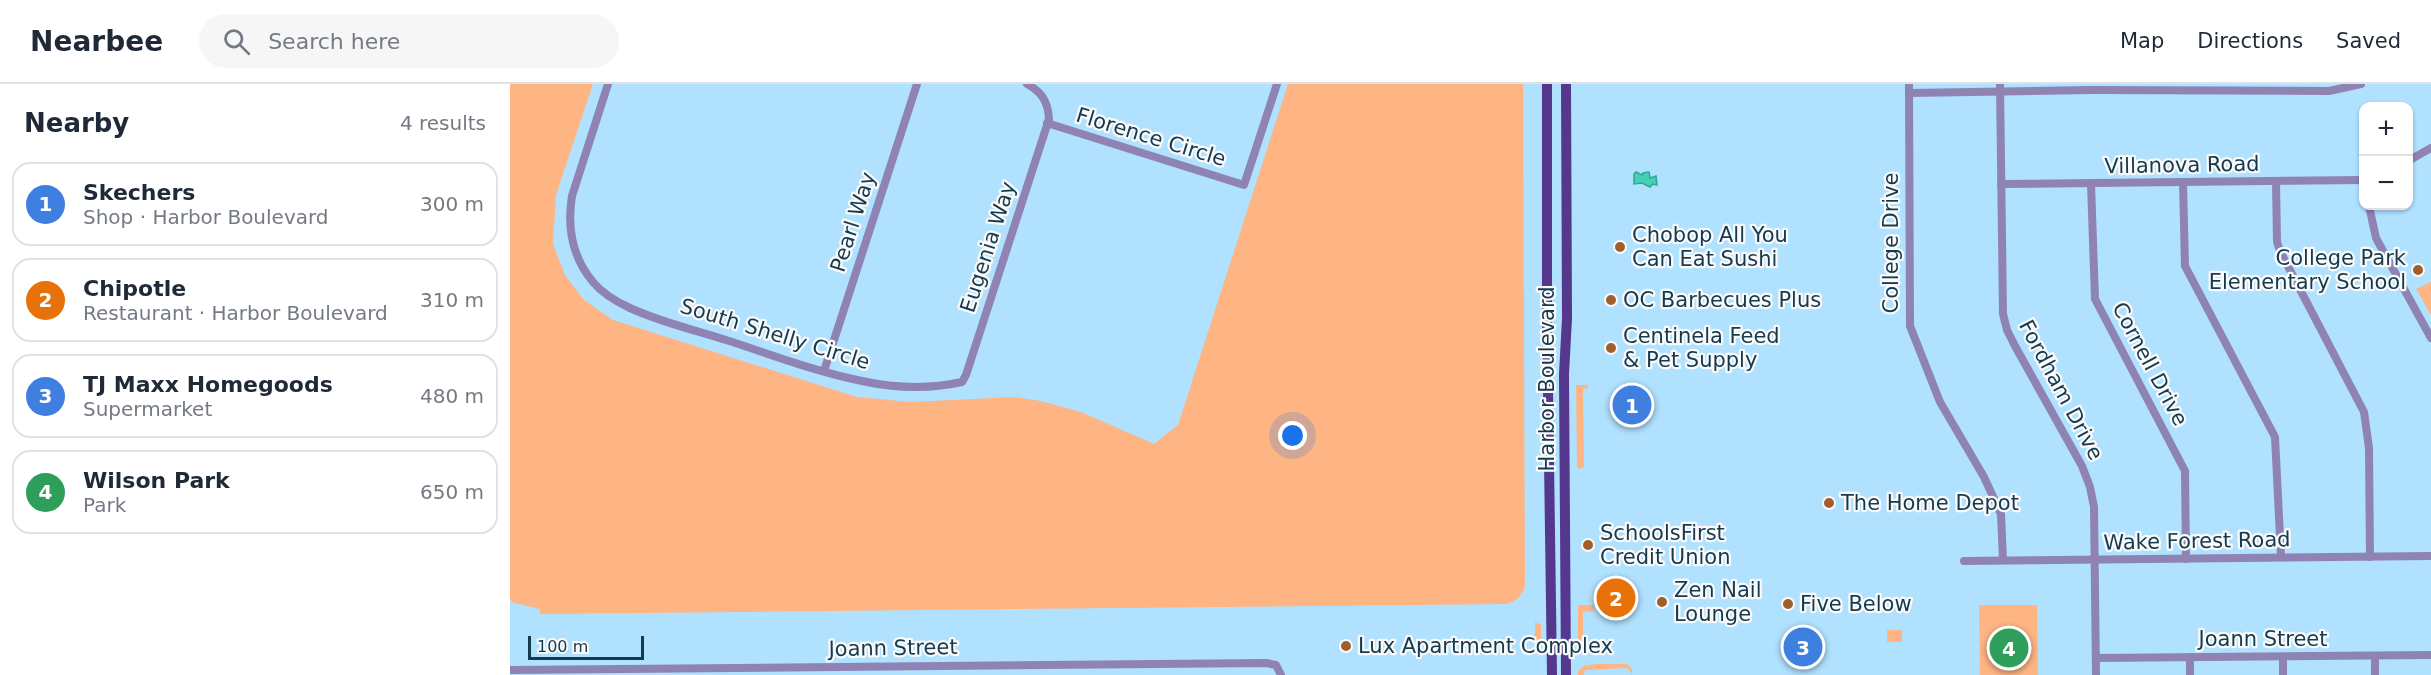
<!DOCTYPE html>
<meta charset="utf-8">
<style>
body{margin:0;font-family:"DejaVu Sans",sans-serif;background:#f6f6f7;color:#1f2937}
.controls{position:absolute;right:18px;top:18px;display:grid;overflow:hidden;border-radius:12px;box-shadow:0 2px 4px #0004}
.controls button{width:54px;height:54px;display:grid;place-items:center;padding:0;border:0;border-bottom:2px solid #e0e1e3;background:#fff;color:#1f2937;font:30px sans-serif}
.scale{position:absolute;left:18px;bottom:15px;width:116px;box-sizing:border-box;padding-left:6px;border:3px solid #153a4e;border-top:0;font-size:16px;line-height:21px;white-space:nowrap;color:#153a4e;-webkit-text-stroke:4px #fafafa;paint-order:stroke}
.you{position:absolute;left:783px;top:352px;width:21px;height:21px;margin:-15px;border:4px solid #fff;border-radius:50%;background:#1a73e8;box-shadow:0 0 0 9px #1a73e833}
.badge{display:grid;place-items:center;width:39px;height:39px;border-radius:50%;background:#111827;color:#fff;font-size:20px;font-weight:700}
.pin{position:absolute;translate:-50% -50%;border:3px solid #fff;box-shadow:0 2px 6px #0006}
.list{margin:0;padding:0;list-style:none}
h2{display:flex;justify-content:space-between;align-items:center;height:78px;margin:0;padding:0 24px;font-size:26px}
h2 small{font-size:20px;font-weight:400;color:#747a83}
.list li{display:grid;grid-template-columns:39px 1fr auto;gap:18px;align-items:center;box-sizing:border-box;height:84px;margin:0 12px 12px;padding:0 12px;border:2px solid #e0e1e3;border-radius:18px}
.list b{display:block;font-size:22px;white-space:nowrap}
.list p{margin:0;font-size:20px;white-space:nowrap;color:#747a83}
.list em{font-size:20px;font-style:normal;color:#747a83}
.icon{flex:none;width:33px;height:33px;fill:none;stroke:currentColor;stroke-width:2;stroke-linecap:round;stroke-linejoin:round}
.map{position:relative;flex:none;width:1921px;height:591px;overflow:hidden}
header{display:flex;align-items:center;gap:36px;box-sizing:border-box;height:84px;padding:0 30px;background:#fff;border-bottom:2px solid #e0e1e3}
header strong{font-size:28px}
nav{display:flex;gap:33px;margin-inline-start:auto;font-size:21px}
.search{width:420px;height:54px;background:#f6f6f7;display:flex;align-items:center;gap:15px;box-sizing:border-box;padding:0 21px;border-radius:33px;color:#747a83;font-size:22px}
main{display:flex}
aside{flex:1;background:#fff}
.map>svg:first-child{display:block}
</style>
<header>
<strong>Nearbee</strong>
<div class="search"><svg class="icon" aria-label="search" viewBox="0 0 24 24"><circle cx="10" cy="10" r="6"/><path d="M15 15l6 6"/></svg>Search here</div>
<nav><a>Map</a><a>Directions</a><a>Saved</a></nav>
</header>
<main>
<aside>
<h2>Nearby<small>4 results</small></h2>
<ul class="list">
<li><span class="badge" style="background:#3f7fe0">1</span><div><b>Skechers</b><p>Shop · Harbor Boulevard</p></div><em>300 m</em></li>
<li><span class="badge" style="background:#e8710a">2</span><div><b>Chipotle</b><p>Restaurant · Harbor Boulevard</p></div><em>310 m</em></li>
<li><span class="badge" style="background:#3f7fe0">3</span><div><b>TJ Maxx Homegoods</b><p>Supermarket</p></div><em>480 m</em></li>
<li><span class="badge" style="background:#2e9e5b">4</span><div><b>Wilson Park</b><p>Park</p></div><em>650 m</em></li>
</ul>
</aside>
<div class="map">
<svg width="1921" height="591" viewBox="0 0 1921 591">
<rect width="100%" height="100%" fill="#b0e1ff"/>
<!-- green -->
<g fill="#feb583">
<path d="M0,0H83L46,111L43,160L55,191L74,216L103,236L347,313L401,318L504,313L531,317L571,328L644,360L668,341L778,0H1013L1015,502C1012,512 1007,517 996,520L30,530V525L4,519L0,516Z"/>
<path d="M1921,198V231L1906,205Z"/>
<path d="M1066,301H1078V304L1073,305L1074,383L1069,385L1067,381Z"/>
<path d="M1068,521H1084V527L1073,528V568L1068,562Z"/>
<path d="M1469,521H1527L1528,591H1470Z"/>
<path d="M1025,538L1031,541V563L1026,567L1023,551L1025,550Z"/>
<rect x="1377" y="546" width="15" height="12"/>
<path d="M1086,580H1117L1122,585V591L1119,585L1115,584L1075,586L1074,591H1068V587L1074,582Z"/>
</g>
<!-- water -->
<path fill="#43d3b4" stroke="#35a595" stroke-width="1.5" d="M1126,88L1132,91L1133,89L1139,88L1140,94L1146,92L1147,101L1143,100L1140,103L1132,99L1124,100V90Z"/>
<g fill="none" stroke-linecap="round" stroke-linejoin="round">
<!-- minor -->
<g stroke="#8f83b4" stroke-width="8">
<path d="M98,0L62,112C57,143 62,173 83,198C92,209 107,218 120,224C150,238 185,246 216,256C260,270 306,288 352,297C384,304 420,305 452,298L456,291L539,35C538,18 532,8 517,0"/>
<path d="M1399,0L1400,242L1430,318L1474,393L1491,430L1493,476"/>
<path d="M1490,0L1493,230L1497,246L1505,262L1572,382L1580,403L1584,423L1586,591"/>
<path d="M1399,9L1581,6L1819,7L1851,0"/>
<path d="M537,39L734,101L767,0"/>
<path d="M1898,77L1921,64"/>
<path d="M1766,98L1767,158L1770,167L1854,328L1859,364L1860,473"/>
<path d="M1673,99L1675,182L1765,353L1771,473"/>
<path d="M1491,100L1854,96"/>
<path d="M1581,100L1585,215L1675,387L1676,475"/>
<path d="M1859,122L1866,154L1921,254"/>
<path d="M314,287L407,0"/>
<path d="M1454,477L1921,472"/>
<path d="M1865,572V591"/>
<path d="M1680,573V591"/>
<path d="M1773,573V591"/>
<path d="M1586,574L1921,571"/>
<path d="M0,586L756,579L766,581L771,591"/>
</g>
<!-- major -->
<g stroke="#55388e" stroke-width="10">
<path d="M1037,0V234L1042,591"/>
<path d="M1056,591L1054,290L1057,234L1056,0"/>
</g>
</g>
<!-- markers -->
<g fill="#a05e2b" stroke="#fafafa" stroke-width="2">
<circle cx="1110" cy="163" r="6"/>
<circle cx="1908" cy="186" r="6"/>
<circle cx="1101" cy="216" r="6"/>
<circle cx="1101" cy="264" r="6"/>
<circle cx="1319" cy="419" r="6"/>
<circle cx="1078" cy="461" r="6"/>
<circle cx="1152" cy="518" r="6"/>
<circle cx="1278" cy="520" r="6"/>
<circle cx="836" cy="562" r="6"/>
</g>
<g text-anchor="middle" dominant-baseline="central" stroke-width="4.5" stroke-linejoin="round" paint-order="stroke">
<!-- street labels -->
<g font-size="21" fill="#153a4e" stroke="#fafafa">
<text transform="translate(641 53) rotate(17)">Florence Circle</text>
<text transform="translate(1672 81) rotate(-1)">Villanova Road</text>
<text transform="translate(343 138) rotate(-72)">Pearl Way</text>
<text transform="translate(1381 159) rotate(-90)">College Drive</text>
<text transform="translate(478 163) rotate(-72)">Eugenia Way</text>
<text transform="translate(265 250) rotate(17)">South Shelly Circle</text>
<text transform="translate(1640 280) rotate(62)">Cornell Drive</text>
<text transform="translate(1037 295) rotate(-90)">Harbor Boulevard</text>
<text transform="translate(1551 306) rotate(62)">Fordham Drive</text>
<text transform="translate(1687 457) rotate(-1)">Wake Forest Road</text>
<text x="1753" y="555">Joann Street</text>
<text transform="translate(383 564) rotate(-1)">Joann Street</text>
</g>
<!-- poi labels -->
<g font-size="21" fill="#153a4e" stroke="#fafafa" text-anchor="start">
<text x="1122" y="151">Chobop All You<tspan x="1122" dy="24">Can Eat Sushi</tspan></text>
<text x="1896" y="174" text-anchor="end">College Park<tspan x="1896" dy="24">Elementary School</tspan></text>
<text x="1113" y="216">OC Barbecues Plus</text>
<text x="1113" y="252">Centinela Feed<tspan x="1113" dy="24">&amp; Pet Supply</tspan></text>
<text x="1331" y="419">The Home Depot</text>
<text x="1090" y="449">SchoolsFirst<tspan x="1090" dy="24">Credit Union</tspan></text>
<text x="1164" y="506">Zen Nail<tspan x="1164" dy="24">Lounge</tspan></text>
<text x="1290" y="520">Five Below</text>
<text x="848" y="562">Lux Apartment Complex</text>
</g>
</g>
</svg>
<div class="controls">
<button>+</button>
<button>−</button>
</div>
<div class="scale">100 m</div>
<div class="you"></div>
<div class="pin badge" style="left:1122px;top:321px;background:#3f7fe0">1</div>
<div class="pin badge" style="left:1106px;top:514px;background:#e8710a">2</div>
<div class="pin badge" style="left:1293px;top:563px;background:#3f7fe0">3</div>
<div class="pin badge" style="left:1499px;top:564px;background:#2e9e5b">4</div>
</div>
</main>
